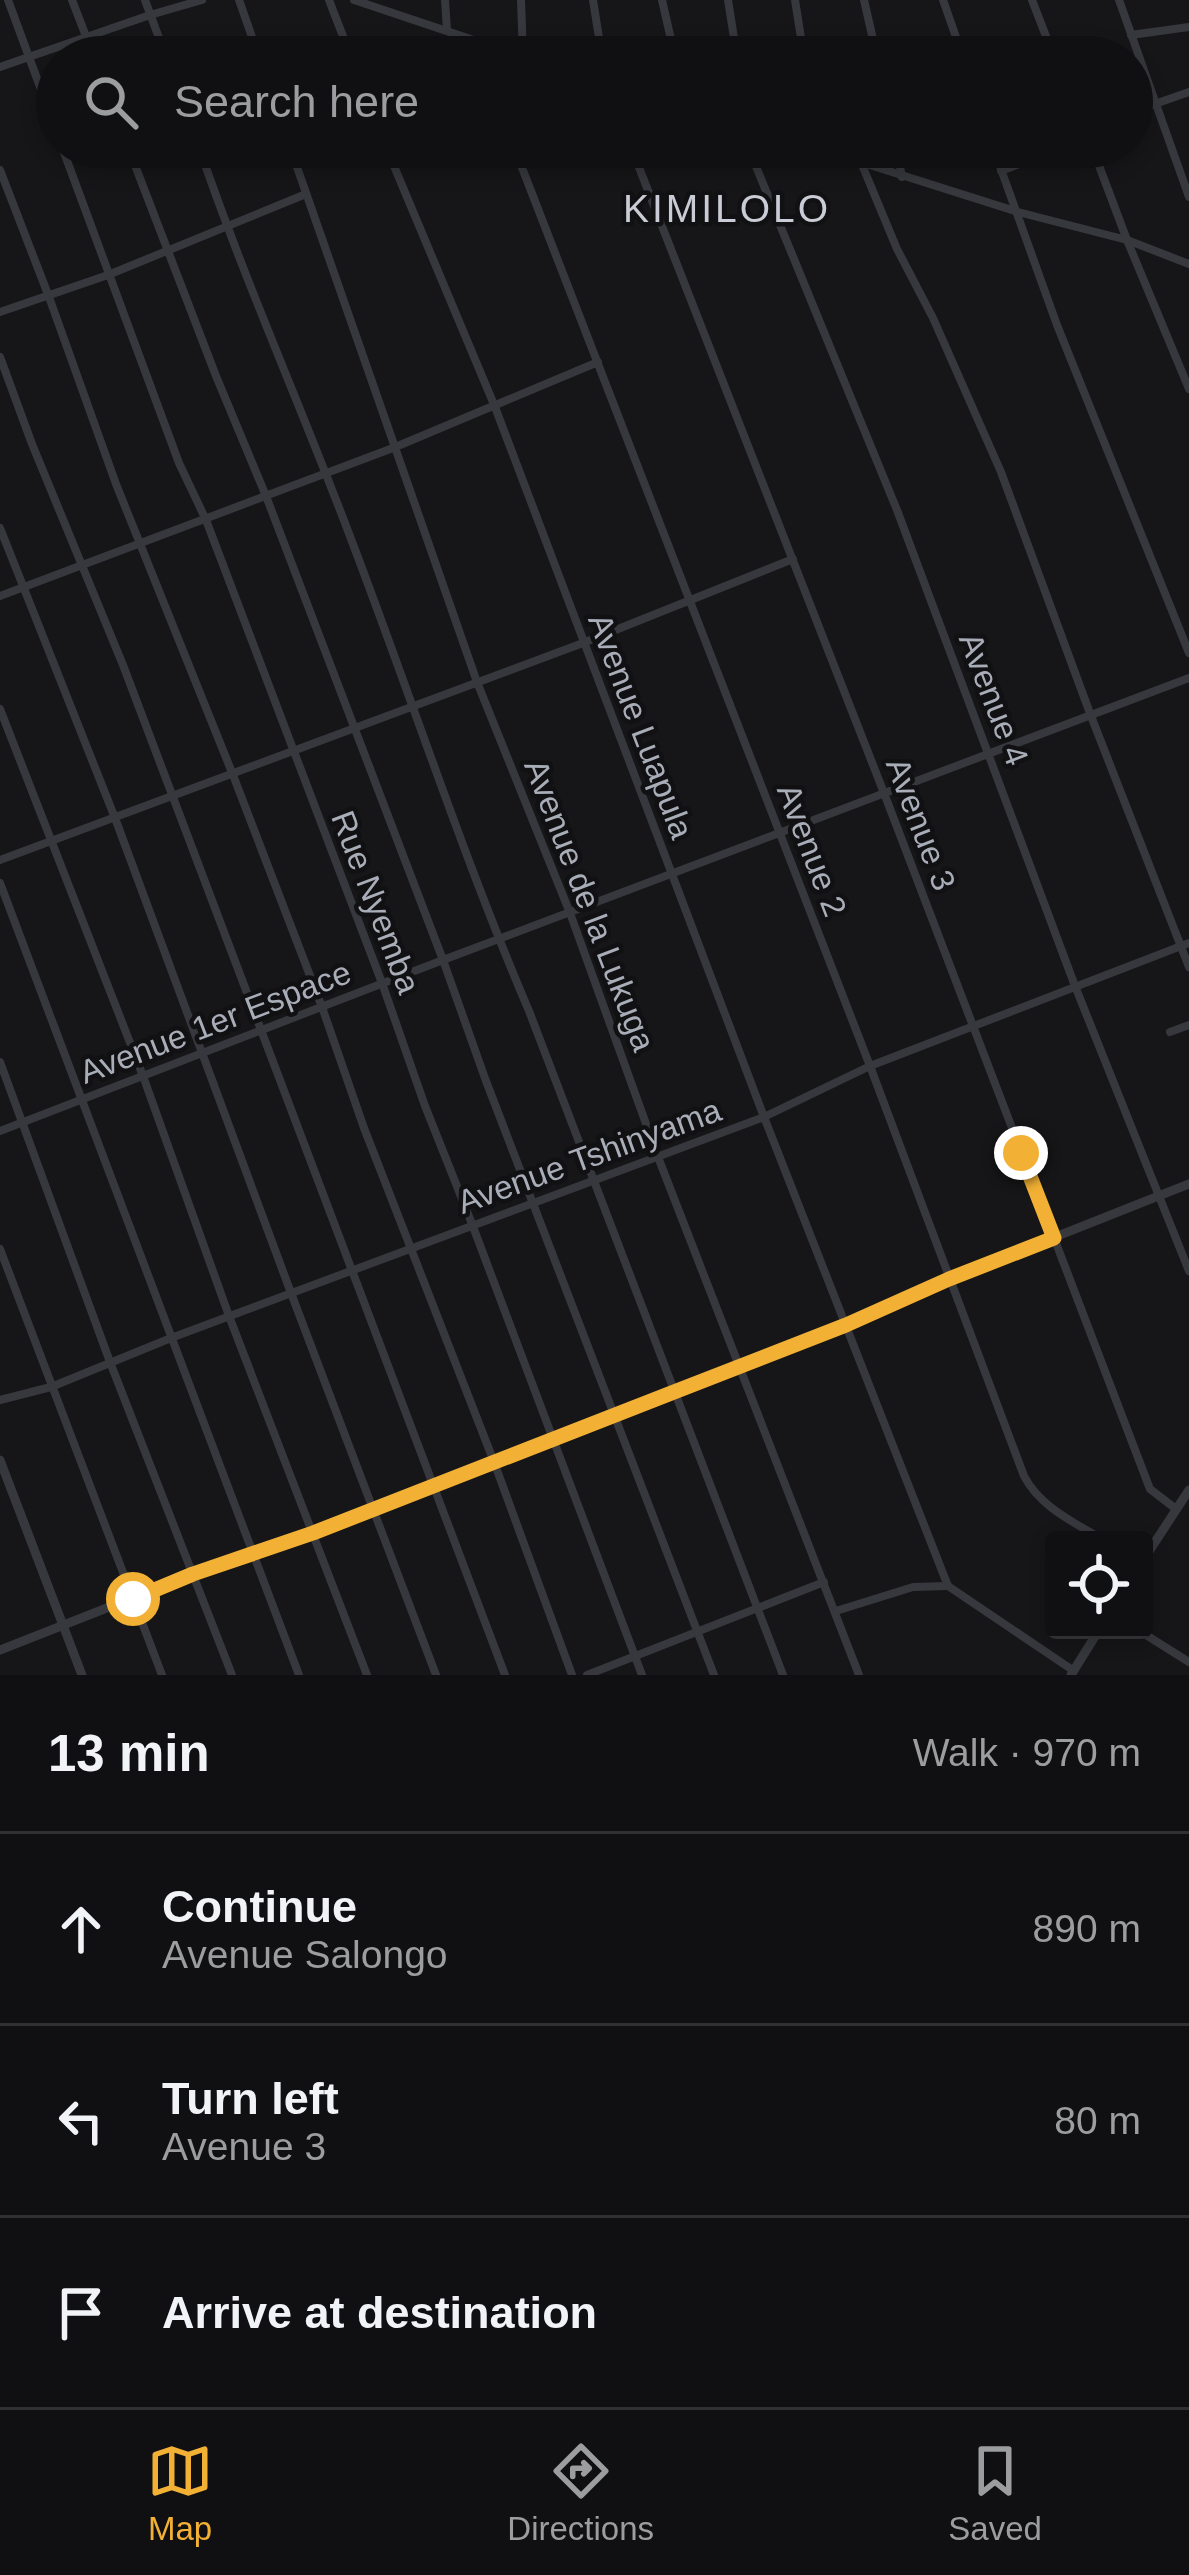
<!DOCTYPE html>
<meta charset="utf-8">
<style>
body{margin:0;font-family:Helvetica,sans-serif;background:#1e1e20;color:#f1f3f6}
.controls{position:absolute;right:36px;bottom:36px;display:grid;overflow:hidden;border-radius:12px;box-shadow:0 6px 18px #0003}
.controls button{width:108px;height:108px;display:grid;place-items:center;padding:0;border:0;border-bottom:3px solid #303032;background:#101012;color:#f1f3f6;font:60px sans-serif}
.stop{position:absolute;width:36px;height:36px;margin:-27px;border:9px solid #f2b134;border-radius:50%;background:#fff}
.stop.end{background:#f2b134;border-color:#fff;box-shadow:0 3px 12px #0008}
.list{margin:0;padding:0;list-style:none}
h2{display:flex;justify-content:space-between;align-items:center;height:156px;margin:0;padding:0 48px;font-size:51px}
h2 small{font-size:39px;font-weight:400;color:#9c9d9f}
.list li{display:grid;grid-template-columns:78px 1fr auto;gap:36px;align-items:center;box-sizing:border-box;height:192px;padding:0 48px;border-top:3px solid #303032}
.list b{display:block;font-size:45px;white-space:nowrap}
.list p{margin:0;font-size:39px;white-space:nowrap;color:#9c9d9f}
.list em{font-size:39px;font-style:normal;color:#9c9d9f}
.icon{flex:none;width:66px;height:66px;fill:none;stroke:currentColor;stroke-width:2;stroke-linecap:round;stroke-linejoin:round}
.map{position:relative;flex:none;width:1189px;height:1675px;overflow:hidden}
.search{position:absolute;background:#101012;box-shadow:0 6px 18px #0003;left:36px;right:36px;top:36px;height:132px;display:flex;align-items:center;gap:30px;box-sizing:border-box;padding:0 42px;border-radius:66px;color:#9c9d9f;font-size:45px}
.sheet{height:732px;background:#101012}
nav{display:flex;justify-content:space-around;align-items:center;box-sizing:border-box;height:168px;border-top:3px solid #303032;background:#101012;font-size:33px;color:#9c9d9f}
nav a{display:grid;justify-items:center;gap:6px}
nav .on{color:#f2b134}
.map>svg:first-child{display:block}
</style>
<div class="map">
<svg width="1189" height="1675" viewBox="0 0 1189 1675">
<rect width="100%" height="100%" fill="#161618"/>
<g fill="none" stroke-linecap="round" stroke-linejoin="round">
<!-- minor -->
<g stroke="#37383d" stroke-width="8">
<path d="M8,0L57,133"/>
<path d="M72,0L94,57"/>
<path d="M145,0L166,57"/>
<path d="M239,0L259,57"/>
<path d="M329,0L351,57"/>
<path d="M354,0L524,57"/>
<path d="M445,0L447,30"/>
<path d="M521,0L523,56"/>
<path d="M593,0L602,57"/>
<path d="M662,0L675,57"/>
<path d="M728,0L737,57"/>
<path d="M795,0L804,57"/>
<path d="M864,0L877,57"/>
<path d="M943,0L963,57"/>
<path d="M1032,0L1054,57"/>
<path d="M1119,0L1189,197"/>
<path d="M1131,35L1189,27"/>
<path d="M0,67L150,15L202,0"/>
<path d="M1132,112L1189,92"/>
<path d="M62,147L179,463L206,520L382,983L425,1106L472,1224L642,1675"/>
<path d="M128,147L216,376L266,496L443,960L486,1081L714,1675"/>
<path d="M199,147C244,280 302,408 351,539C411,696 463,857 529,1011L783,1675"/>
<path d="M290,147L477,682L570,913L658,1157L859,1675"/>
<path d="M386,147L495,407L764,1117L948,1586L1074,1671"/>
<path d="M514,147L870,1066L1024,1476C1040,1507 1074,1522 1103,1540"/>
<path d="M631,147L884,793L1150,1489L1176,1509"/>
<path d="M748,147L897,510L1075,986L1189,1271"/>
<path d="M813,147L1018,212L1127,240L1189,264"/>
<path d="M896,147L902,177"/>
<path d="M993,147L1057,325L1189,653"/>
<path d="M1092,147L1127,240L1189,389"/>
<path d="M860,160L897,249L933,318L1001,472L1091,716L1189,967"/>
<path d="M0,170L49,297L116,484L233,775L322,1007L364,1128L494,1462L572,1675"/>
<path d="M1001,171L1063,147"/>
<path d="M0,312L108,275L306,194"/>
<path d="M0,357L32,444L123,665L505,1675"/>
<path d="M0,528L115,818L291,1293L436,1675"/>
<path d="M0,596L393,448L598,362"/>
<path d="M0,709L143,1076L229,1316L367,1675"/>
<path d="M0,860L583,643L793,559"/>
<path d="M0,883L299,1675"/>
<path d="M1170,1032L1189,1025"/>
<path d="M0,1062L110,1362L232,1675"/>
<path d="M0,1131L443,960L1189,678"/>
<path d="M0,1249L162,1675"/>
<path d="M0,1400L51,1387L171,1338L764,1117L870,1066L1189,943"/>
<path d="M836,1611L913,1587L948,1586"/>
<path d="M1138,1630L1189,1662"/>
<path d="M587,1675L824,1582"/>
</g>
<!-- tertiary -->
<g stroke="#37383d" stroke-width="9">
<path d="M0,1460L82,1675"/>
<path d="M1144,1559L1189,1490"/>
<path d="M0,1650L193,1574L313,1533L674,1392L900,1303L949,1279L1189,1184"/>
<path d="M1071,1675L1099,1630"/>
</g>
</g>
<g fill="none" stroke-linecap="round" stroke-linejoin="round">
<!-- route -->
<path stroke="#f2b134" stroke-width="15" d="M133,1599L193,1574L313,1533L674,1392L846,1325L949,1279L1054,1238L1021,1153"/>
</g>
<g text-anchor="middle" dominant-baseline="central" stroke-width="9" stroke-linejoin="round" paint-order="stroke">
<!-- street labels -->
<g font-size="33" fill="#a8adb8" stroke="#111113">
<text transform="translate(994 699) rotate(69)">Avenue 4</text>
<text transform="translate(641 726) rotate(69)">Avenue Luapula</text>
<text transform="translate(921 824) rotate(69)">Avenue 3</text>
<text transform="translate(812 850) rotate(69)">Avenue 2</text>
<text transform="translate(376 902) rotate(69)">Rue Nyemba</text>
<text transform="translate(590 905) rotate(69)">Avenue de la Lukuga</text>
<text transform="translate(215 1022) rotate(-21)">Avenue 1er Espace</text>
<text transform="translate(589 1156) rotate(-20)">Avenue Tshinyama</text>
</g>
<!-- quarter labels -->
<g font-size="39" letter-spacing="3" fill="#c9ccd4" stroke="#111113">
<text x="727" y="208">KIMILOLO</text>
</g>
</g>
</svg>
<div class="controls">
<button><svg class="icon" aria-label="locate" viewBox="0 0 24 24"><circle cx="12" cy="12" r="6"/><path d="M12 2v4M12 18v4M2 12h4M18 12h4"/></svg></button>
</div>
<div class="stop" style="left:133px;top:1599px"></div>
<div class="stop end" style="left:1021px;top:1153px"></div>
<div class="search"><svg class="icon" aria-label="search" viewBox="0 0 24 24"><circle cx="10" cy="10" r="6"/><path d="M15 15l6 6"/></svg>Search here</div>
</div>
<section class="sheet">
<h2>13 min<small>Walk · 970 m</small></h2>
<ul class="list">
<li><svg class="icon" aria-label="ahead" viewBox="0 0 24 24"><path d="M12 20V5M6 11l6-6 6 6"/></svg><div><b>Continue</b><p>Avenue Salongo</p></div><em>890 m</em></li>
<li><svg class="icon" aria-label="left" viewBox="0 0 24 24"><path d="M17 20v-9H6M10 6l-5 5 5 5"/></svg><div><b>Turn left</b><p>Avenue 3</p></div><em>80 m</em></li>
<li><svg class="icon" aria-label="arrive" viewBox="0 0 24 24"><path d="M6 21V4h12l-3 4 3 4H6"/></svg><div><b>Arrive at destination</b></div></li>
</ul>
</section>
<nav>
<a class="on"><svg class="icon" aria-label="map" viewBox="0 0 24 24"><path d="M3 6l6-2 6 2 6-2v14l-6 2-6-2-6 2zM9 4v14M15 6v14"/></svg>Map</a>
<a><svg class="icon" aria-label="directions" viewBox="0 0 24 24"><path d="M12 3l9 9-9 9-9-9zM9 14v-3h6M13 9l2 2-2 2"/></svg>Directions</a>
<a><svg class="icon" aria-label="saved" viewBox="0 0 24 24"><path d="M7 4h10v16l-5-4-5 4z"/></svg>Saved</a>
</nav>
